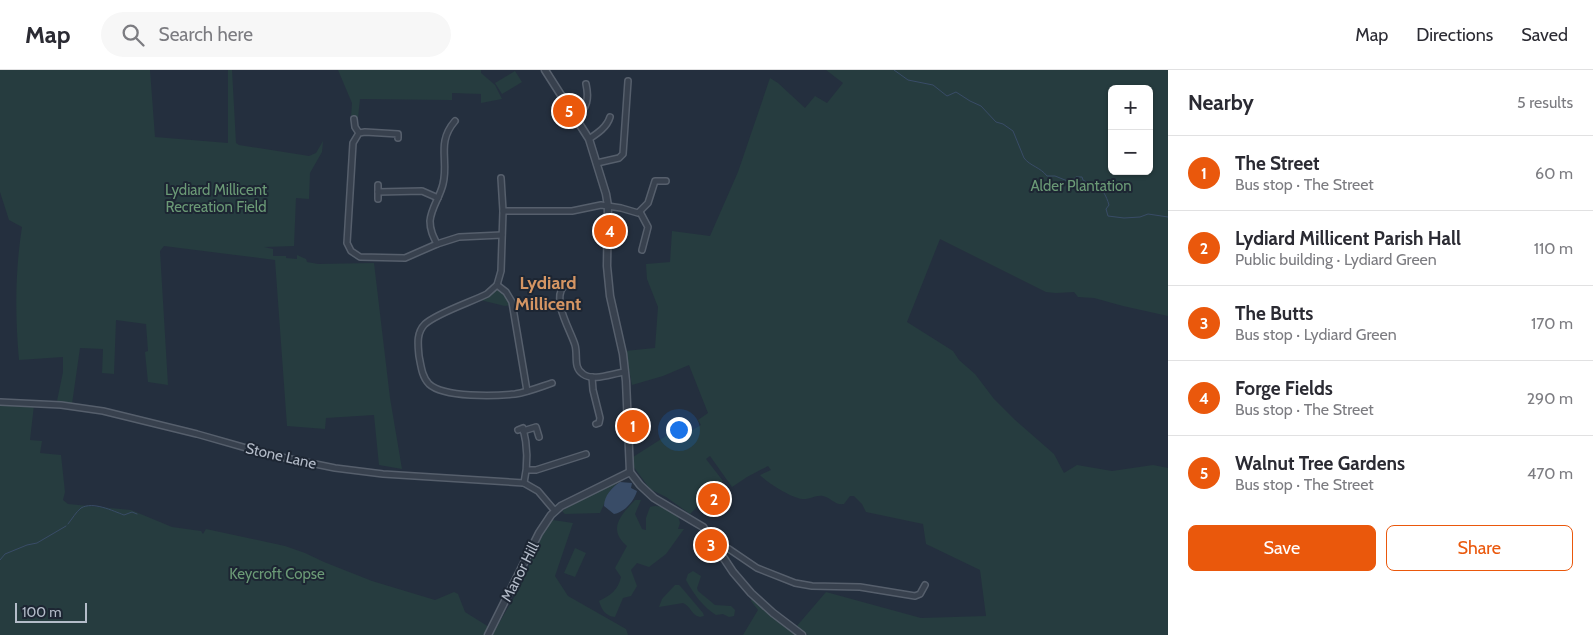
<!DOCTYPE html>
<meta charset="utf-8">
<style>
body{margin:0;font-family:Cabin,sans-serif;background:#f7f7f7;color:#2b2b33}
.controls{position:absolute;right:15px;top:15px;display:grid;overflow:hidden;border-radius:8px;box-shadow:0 1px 4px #0004}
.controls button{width:45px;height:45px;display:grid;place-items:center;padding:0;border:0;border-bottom:1px solid #e1e1e2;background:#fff;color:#2b2b33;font:25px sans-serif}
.scale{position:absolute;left:15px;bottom:12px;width:72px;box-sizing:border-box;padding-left:5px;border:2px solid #b4bcc9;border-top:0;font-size:14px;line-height:18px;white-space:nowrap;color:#b4bcc9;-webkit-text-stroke:4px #1d2633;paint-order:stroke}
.you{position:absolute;left:678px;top:359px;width:18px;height:18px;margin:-12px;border:4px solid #fff;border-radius:50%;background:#1a73e8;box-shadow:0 0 0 8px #1a73e833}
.badge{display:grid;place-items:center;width:32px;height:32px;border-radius:50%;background:#ea580c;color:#fff;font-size:16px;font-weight:700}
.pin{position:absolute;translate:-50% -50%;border:2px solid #fff;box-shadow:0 1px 5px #0006}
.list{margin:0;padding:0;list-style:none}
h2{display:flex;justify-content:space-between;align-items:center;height:65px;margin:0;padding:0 20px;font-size:21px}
h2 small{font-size:16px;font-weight:400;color:#7c7c81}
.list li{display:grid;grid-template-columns:32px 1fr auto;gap:15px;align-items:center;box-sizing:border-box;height:75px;padding:0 20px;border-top:1px solid #e1e1e2}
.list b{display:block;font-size:19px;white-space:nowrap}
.list p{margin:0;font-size:16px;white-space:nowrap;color:#7c7c81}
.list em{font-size:16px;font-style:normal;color:#7c7c81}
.actions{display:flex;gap:10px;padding:15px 20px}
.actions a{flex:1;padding:11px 0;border:1px solid #ea580c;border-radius:8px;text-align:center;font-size:18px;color:#ea580c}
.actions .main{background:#ea580c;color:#fff}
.icon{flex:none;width:28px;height:28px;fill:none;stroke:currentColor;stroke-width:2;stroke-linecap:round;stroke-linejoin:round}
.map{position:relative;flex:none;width:1168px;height:565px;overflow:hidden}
header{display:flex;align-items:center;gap:30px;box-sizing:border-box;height:70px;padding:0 25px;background:#fff;border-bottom:1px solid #e1e1e2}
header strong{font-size:24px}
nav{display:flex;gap:28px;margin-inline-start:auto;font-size:18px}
.search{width:350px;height:45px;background:#f7f7f7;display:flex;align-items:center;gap:12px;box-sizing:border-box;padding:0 18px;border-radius:28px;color:#7c7c81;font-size:19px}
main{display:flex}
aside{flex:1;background:#fff}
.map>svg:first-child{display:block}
</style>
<header>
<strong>Map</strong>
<div class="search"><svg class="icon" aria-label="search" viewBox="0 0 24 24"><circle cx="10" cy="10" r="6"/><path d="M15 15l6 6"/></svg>Search here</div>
<nav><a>Map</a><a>Directions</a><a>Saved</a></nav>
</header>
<main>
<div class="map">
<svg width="1168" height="565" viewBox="0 0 1168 565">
<rect width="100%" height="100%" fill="#242f3e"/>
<!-- green -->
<g fill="#263c3f" fill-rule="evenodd">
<path d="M0,0H150L155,67L228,73V0H232L236,73L239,75L309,86L316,83L323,71L322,82L310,103L309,129L296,128L294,176L264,177L273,179V186H286V188L297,189V185L306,189L307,192L318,194L374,193L390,328L402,399L379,395L374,345L326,348L325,359L287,356L275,190L164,176L160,181L168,315L148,312L145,282L148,281L146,254L116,250L114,304L102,303L103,279L80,278L72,334L57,331L63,302V287L19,290C15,246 15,201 22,157L9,150L0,122Z"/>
<path d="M338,0H481V3L495,15L502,29L481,33V24L452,23V30L360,29L358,48L351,47L352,33Z"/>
<path d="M826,0H1168V246L1123,236L1094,228L1078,227L1074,222L1056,223L1046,222L940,169L907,252L953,281L959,290L975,304L994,329L1014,349L1054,384L1064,403L1077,395L1112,401L1153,395L1168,398V565H808L796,557L826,522L921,548L986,546L980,500L926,474L923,454L866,442L862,434L854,426H850L844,434C835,435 833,430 826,427C817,423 811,430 802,429C792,428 767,413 760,405L771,400L768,396L747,407L732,417L710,386L706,389L723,411L690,444L666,427L650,419L633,396V387L677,359L682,358L689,362L701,355L698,350L708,343L689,295L663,306L632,315L625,281L655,278L658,237L647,209L646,194L670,192L672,161L710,166L738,102L770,8L778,13L805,38L815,26L827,33L843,13ZM1112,19H1149V101H1112Z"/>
<path d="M515,1L522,12L502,24L495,13Z"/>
<path d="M499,219L503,221L510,235L505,236L480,230Z"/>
<path d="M0,335H34L30,370L42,371L40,383L61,385L65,422L63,430L68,434L131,440L172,457L201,461L203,464L206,459L285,476L305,483L324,492L372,511L435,530L454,522L458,524L465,542L489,557L485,565H0Z"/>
<path d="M621,409L610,421L600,443L565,444L562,441L605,415Z"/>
<path d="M635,430H641L635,444L642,459L646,460V448L650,437C659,433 671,441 678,446L680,453L678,459H684L666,484L649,497L637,493L631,500L637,516L631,526L623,528L615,547C605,546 602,540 599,531C611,525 618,520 621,507L615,498L627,476C607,459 621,445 635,430Z"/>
<path d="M553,450L573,453L555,506L568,526L626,559L628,565H492L516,524L527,501L539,470L549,454Z"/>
<path d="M575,478L586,483L575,507L564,503Z"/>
<path d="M693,501L701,506L697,518L698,521L715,535L731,536L735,540L734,546L729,547L723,544L716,545C703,537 693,523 686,510L688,504Z"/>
<path d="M675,515H679L681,517L703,543L704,546L700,547C691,545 691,536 683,533L659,537L662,529Z"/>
<path d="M752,527L797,565H743L758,540L751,531Z"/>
</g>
<!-- water -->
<path fill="#394c67" d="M620,412L632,413L631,418L637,421C634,431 625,442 614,444L604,436C604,426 612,417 620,412Z"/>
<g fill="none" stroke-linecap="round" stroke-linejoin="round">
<!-- stream -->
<g stroke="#394c67" stroke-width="1">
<path d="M894,0L908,10L933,15L947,26L956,22L970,31L981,36L996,52L1003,54L1013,61L1024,88C1030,96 1040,97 1047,106H1055L1070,112L1076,107H1082L1083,110C1098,119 1103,115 1109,135L1106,139L1108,146L1124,148L1140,147L1148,144L1168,147"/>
<path d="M68,454C72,449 76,442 81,438C93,431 113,441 124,445L132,442L137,444"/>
<path d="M0,490L5,484L27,475L37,473L66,456"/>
</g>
<defs>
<g id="minor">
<path d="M575,46C588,39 589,28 586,14"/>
<path d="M354,49L355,57L359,63"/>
<path d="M398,68V64L365,62L359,63L353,73L347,173L351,181L360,187L405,188L437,174L459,167L502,165"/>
<path d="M589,69C598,63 607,57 610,47"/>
<path d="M597,93L619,88L623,84L628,11"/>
<path d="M501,108L503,141L501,201L497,215L487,224C471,232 437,243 425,254C416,263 418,275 419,286C421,296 422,307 429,314C444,328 496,326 515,324C528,322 540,317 552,313"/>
<path d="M378,122L422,121L438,128"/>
<path d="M378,129V115"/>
<path d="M503,141H572L601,135L621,138L638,143L648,133L655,111H666"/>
<path d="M640,142L648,157L642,180"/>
<path d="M437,174C433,166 430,160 430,151C431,138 440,127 443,114C449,90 436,73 455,51"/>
<path d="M497,215L506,222L512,232L527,321"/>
<path d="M564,216C551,230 571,261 575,275C578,285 573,298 583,304C593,312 613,303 625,302"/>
<path d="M592,307L593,320L600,348L599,353L596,354"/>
<path d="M0,332L61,335L103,341L197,364L271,385L335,398L383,404L524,413L538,421L555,441"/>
<path d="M518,360L523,358C528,377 528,395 524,413"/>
<path d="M523,361L536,357L539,367"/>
<path d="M527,400H536L586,384"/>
<path d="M718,480L723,478L729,479L757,498L795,513L812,516L860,517L915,526L920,524L925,515"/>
</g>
<g id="tertiary">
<path d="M545,0L589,69L606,124L608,136L607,196L610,226L623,284L626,311L630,402L640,415L654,428L703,457L733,502L751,523L773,543L802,565"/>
<path d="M488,565L539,463L551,445L561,436L630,402"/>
</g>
</defs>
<!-- minor casing -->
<use href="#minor" stroke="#565f6c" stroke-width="8"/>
<!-- tertiary casing -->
<use href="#tertiary" stroke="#565f6c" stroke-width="9"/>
<!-- minor -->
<use href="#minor" stroke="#38414e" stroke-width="5"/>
<!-- tertiary -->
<use href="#tertiary" stroke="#38414e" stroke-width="6"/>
</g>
<g text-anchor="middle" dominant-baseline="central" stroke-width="4" stroke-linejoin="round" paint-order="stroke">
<!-- park labels -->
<g font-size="15" fill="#6b9a76" stroke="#1d2633">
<text x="1081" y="116">Alder Plantation</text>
<text x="216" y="120">Lydiard Millicent<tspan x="216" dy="17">Recreation Field</tspan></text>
<text x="277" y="504">Keycroft Copse</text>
</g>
<!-- street labels -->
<g font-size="15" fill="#b4bcc9" stroke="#1d2633">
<text transform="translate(281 386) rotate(13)">Stone Lane</text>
<text transform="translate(520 502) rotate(-63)">Manor Hill</text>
</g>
<!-- quarter labels -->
<g font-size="18" font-weight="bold" fill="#d59563" stroke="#1d2633">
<text x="548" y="213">Lydiard<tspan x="548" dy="21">Millicent</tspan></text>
</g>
</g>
</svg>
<div class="controls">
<button>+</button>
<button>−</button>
</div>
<div class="scale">100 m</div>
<div class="you"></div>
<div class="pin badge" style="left:633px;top:356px">1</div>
<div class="pin badge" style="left:714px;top:429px">2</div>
<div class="pin badge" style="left:711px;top:475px">3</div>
<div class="pin badge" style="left:610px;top:161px">4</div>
<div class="pin badge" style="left:569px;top:41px">5</div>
</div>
<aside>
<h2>Nearby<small>5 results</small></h2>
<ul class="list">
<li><span class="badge">1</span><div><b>The Street</b><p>Bus stop · The Street</p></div><em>60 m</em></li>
<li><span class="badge">2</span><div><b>Lydiard Millicent Parish Hall</b><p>Public building · Lydiard Green</p></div><em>110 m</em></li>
<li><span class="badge">3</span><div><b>The Butts</b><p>Bus stop · Lydiard Green</p></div><em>170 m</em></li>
<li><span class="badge">4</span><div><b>Forge Fields</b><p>Bus stop · The Street</p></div><em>290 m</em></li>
<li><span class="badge">5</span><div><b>Walnut Tree Gardens</b><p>Bus stop · The Street</p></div><em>470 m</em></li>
</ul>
<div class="actions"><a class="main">Save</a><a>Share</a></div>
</aside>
</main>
